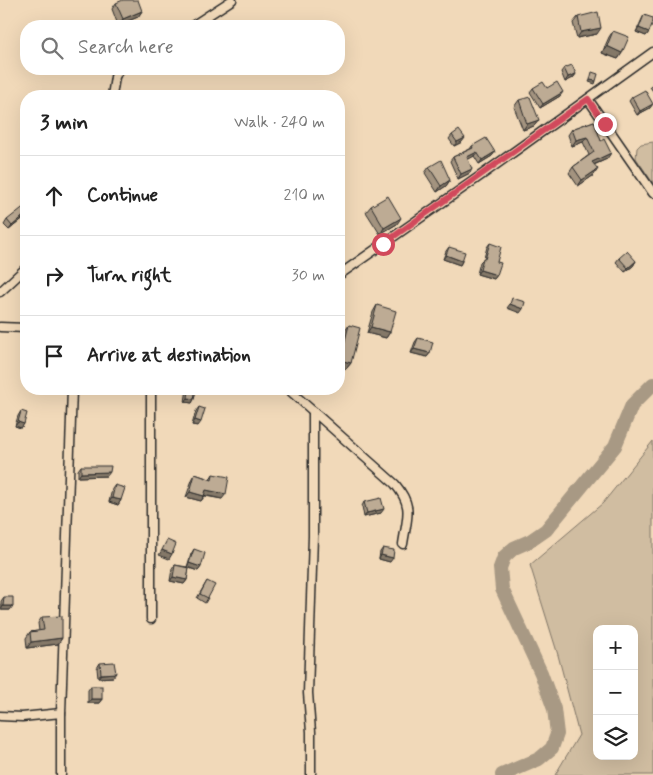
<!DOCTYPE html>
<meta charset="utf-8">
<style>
body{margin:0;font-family:Mynerve,sans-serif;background:#f6f6f6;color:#222}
.controls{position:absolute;right:15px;bottom:15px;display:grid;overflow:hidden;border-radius:10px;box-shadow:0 5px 20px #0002}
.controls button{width:45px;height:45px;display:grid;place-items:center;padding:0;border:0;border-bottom:1px solid #e0e0e0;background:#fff;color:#222;font:25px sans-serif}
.stop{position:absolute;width:15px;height:15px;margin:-11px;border:4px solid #d1495b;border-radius:50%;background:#fff}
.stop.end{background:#d1495b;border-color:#fff;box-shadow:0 1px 5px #0008}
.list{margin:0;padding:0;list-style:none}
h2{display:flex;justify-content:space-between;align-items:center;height:65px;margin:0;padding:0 20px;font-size:21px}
h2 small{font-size:16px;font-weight:400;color:#767676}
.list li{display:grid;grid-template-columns:32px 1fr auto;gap:15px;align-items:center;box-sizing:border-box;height:80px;padding:0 20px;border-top:1px solid #e0e0e0}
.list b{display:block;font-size:19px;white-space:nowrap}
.list em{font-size:16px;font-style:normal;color:#767676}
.icon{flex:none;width:28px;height:28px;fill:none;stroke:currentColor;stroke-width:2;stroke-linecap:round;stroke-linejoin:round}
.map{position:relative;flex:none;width:653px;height:775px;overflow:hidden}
.search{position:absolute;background:#fff;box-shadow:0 5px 20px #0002;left:20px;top:20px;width:325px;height:55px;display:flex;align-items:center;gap:12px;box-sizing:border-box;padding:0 18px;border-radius:20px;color:#767676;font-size:19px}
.panel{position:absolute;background:#fff;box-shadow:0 5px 20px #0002;left:20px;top:90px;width:325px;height:305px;border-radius:20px}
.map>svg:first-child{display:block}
</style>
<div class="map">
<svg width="653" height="775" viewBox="0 0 653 775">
<rect width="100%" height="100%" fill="#f1d9b9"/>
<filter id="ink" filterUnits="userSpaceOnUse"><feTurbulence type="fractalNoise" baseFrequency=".02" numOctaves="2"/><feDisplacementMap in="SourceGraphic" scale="10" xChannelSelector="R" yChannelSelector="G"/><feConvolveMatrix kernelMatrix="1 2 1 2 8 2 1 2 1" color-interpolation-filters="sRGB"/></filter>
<g filter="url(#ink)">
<!-- green -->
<g fill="#d0bda1" stroke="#7e7466" fill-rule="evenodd">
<path d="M653,142V183L636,158L637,148L641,144Z"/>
<path d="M653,441V775H555L579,735L558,655L530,565L603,503ZM597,629H634V756H597Z"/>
</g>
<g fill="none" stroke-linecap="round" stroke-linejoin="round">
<!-- river -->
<path stroke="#a89984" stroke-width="14" d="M502,775L539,759L552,748L557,734L554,709L541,673L502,589L500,568L504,557L514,548L530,541L546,530L615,446L632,405L653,384"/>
<defs>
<g id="minor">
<path d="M192,26L232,0"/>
<path d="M112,96L115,77L119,69"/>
<path d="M588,99L653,193"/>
<path d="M339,275L483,174L653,52"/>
<path d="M0,292L26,268"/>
<path d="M0,327L26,328"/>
<path d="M288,389L395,484C414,507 407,516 403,544"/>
<path d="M151,619V389"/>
<path d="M0,716L22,717L61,713"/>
<path d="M61,775V713L72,389"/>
<path d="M311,775V732L308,693L313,536V411"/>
</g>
</defs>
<!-- minor casing -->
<use href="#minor" stroke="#2b2b2b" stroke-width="11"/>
<!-- minor -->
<use href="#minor" stroke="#f1d9b9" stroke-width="8"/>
</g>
<!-- wall -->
<g fill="#a3937f" stroke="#2b2b2b">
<path d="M116,3L142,11L138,17L118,25L112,9Z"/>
<path d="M644,15L649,32L646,36L636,32L642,19Z"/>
<path d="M578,17L597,34L577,38L573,23Z"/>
<path d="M613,31L622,53L618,59L602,53L609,37Z"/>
<path d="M564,68L576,74L573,78L565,82L561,72Z"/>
<path d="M653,83V91L650,87Z"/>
<path d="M533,88H547L560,96L540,108L530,92Z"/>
<path d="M632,97L650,108L637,115L629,101Z"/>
<path d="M519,100L539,120L534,126L523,130L514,107Z"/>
<path d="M594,121L607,159L594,165V175L578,186L569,173L573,167L589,155L583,142L572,146L568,135L572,129Z"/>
<path d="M452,135L462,142L454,146L449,139Z"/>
<path d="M472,146L495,152L492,156L479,164L474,156L468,159L470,173L458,179L450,161L453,157L470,149Z"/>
<path d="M429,167L450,180L446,186L437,192L425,173Z"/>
<path d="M371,206L397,224L380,234L366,212Z"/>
<path d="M26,216L9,230L4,225L7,220Z"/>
<path d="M490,243L497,262V275L494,279L477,274L480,262L484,258L487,247Z"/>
<path d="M449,247L462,261L460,265L443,259L446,251Z"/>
<path d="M619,258L636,261L633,266L625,272L616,262Z"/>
<path d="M377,305L390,332L386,338L367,333L373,312Z"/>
<path d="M349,325L351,363L346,369L339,367V354L345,331Z"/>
<path d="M418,338L430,353L427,357L411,353L415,342Z"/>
<path d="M187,389H196L194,399L192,403L185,402Z"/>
<path d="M199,407L198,426L192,425L196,411Z"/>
<path d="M21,411L24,424L21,428L15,426L18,416Z"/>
<path d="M81,466L107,476L78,477V470Z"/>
<path d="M195,474L210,479L213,474L222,499L205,496L201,501L186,497L192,480Z"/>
<path d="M115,485L121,500L118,505L109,502L112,489Z"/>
<path d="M364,502L381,513L364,517L362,506Z"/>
<path d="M383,548L390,562L379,559L380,552Z"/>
<path d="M194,549L201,567L198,571L189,568L187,580L184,584L170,581L172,569L175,565L187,567L191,554Z"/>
<path d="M207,581L208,598L205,603L197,598Z"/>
<path d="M4,597L10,610H1V601Z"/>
<path d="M42,617L62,638L58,644L27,648L26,638L30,632L39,631L38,623Z"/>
<path d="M100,663L113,677L98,678L97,668Z"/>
<path d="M91,686L102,699L99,703H88V690Z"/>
</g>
<!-- shaded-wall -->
<g fill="#847868" stroke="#2b2b2b">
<path d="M142,11L138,17L118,25L123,19Z"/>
<path d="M601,28L597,34L577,38L581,32Z"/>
<path d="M639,28L649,32L646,36L636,32Z"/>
<path d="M607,46L622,53L618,59L602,53Z"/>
<path d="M576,74L573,78L565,82L568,77Z"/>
<path d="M590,80L596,81L595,84L589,82Z"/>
<path d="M563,92L560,96L540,108L543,104Z"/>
<path d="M653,104L650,108L637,115L640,111Z"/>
<path d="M539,120L534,126L523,130L527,124Z"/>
<path d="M587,137L583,142L572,146L576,140Z"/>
<path d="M465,138L462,142L454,146L457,142Z"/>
<path d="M477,152L474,156L464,162L467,157Z"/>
<path d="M495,152L492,156L479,164L482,160Z"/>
<path d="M611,153L607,159L588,167L592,162Z"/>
<path d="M472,169L470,173L458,179L461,174Z"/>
<path d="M598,169L594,175L578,186L582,180Z"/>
<path d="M450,180L446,186L437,192L441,186Z"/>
<path d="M26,214V216L9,230L12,226Z"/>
<path d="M401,218L397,224L380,234L384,228Z"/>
<path d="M446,255L462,261L460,265L443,259Z"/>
<path d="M636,261L633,266L625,272L628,268Z"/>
<path d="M480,270L497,275L494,279L477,274Z"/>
<path d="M510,304L523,309L520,313L507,308Z"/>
<path d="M371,327L390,332L386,338L367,333Z"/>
<path d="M414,349L430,353L427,357L411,353Z"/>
<path d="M340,360L351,363L346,369L339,367V361Z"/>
<path d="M188,398L194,399L192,403L185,402Z"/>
<path d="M195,420L201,422L198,426L192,425Z"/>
<path d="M18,422L24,424L21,428L15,426Z"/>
<path d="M110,472L107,476L78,477L81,473Z"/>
<path d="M206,490L226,494L222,499L203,495Z"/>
<path d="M190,492L204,496L201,501L186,497Z"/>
<path d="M112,498L121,500L118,505L109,502Z"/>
<path d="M384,509L381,513L364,517L367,513Z"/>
<path d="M162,550L172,554L169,559L159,555Z"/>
<path d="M381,555L393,558L390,562L379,559Z"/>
<path d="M189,563L201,567L198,571L187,567Z"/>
<path d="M173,577L187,580L184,584L170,581Z"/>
<path d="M3,606H13L10,610H1Z"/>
<path d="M62,638L58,644L27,648L31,642Z"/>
<path d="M116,673L113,677L98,678L101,674Z"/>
<path d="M91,699H102L99,703H88Z"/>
</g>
<!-- building -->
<g fill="#bdab94" stroke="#2b2b2b">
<path d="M123,0H138L142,11L123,19L116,3Z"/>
<path d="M598,12L601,28L581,32L578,17Z"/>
<path d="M644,15L653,18V22L649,32L639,28Z"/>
<path d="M613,31L629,37L622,53L607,46Z"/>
<path d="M572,65L576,74L568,77L564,68Z"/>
<path d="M592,72L598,74L596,81L590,80Z"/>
<path d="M543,82L547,88L557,82L563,92L543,104L533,88Z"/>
<path d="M645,90L653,104L640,111L632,97Z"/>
<path d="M530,97L539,120L527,124L519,100Z"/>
<path d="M594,121L601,141L604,139L611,153L592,162L598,169L582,180L573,167L594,152L587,137L576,140L572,129Z"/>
<path d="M459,130L465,138L457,142L452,135Z"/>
<path d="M486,138L495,152L482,160L477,152L467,157L472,169L461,174L453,157L473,148L472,146Z"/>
<path d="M441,160L450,180L441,186L429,167Z"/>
<path d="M388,196L401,218L384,228L371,206Z"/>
<path d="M26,205V214L12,226L7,220Z"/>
<path d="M490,243L501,247L497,262L501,263L497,275L480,270L483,258L485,259Z"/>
<path d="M449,247L465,252L462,261L446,255Z"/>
<path d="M627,251L636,261L628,268L619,258Z"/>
<path d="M512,298L525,302L523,309L510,304Z"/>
<path d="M377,305L396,311L390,332L371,327Z"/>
<path d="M349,325L360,328L351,363L340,360Z"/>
<path d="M418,338L433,342L430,353L414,349Z"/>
<path d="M189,389H196L194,399L188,398Z"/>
<path d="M199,407L205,409L201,422L195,420Z"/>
<path d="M21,411L27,413L24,424L18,422Z"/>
<path d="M81,466H111L110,472L81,473Z"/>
<path d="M195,474L212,480L213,474L229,477L226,494L206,490L204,496L190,492Z"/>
<path d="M115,485L125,488L121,500L112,498Z"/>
<path d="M381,498L384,509L367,513L364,502Z"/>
<path d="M167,540L176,544L172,554L162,550Z"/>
<path d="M383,548L394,550L393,558L381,555Z"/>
<path d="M194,549L205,553L201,567L189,563Z"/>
<path d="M175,565L189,568L187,580L173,577Z"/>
<path d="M207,581L215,585L208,598L200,594Z"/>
<path d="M4,597H13V606H3Z"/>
<path d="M62,616V638L31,642L30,632L44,630L42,617Z"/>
<path d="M114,662L116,673L101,674L100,663Z"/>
<rect x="91" y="686" width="11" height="13"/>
</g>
</g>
<g fill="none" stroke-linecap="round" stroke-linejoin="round" filter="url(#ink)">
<!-- route -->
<path stroke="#d1495b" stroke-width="6" d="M383,244L588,99L605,124"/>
</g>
</svg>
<div class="controls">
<button>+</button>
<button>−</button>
<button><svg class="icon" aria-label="layers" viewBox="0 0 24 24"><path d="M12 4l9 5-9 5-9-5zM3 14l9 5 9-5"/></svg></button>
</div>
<div class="stop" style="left:383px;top:244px"></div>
<div class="stop end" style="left:605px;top:124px"></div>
<div class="search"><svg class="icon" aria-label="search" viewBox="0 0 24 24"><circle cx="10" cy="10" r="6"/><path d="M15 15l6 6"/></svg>Search here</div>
<section class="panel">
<h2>3 min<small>Walk · 240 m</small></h2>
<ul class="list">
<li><svg class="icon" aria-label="ahead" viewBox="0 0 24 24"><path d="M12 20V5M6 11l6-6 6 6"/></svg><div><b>Continue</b></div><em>210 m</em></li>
<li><svg class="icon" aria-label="right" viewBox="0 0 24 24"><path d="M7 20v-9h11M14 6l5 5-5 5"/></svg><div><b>Turn right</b></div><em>30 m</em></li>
<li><svg class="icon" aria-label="arrive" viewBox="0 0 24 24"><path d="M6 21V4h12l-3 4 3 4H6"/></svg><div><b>Arrive at destination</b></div></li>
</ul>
</section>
</div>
